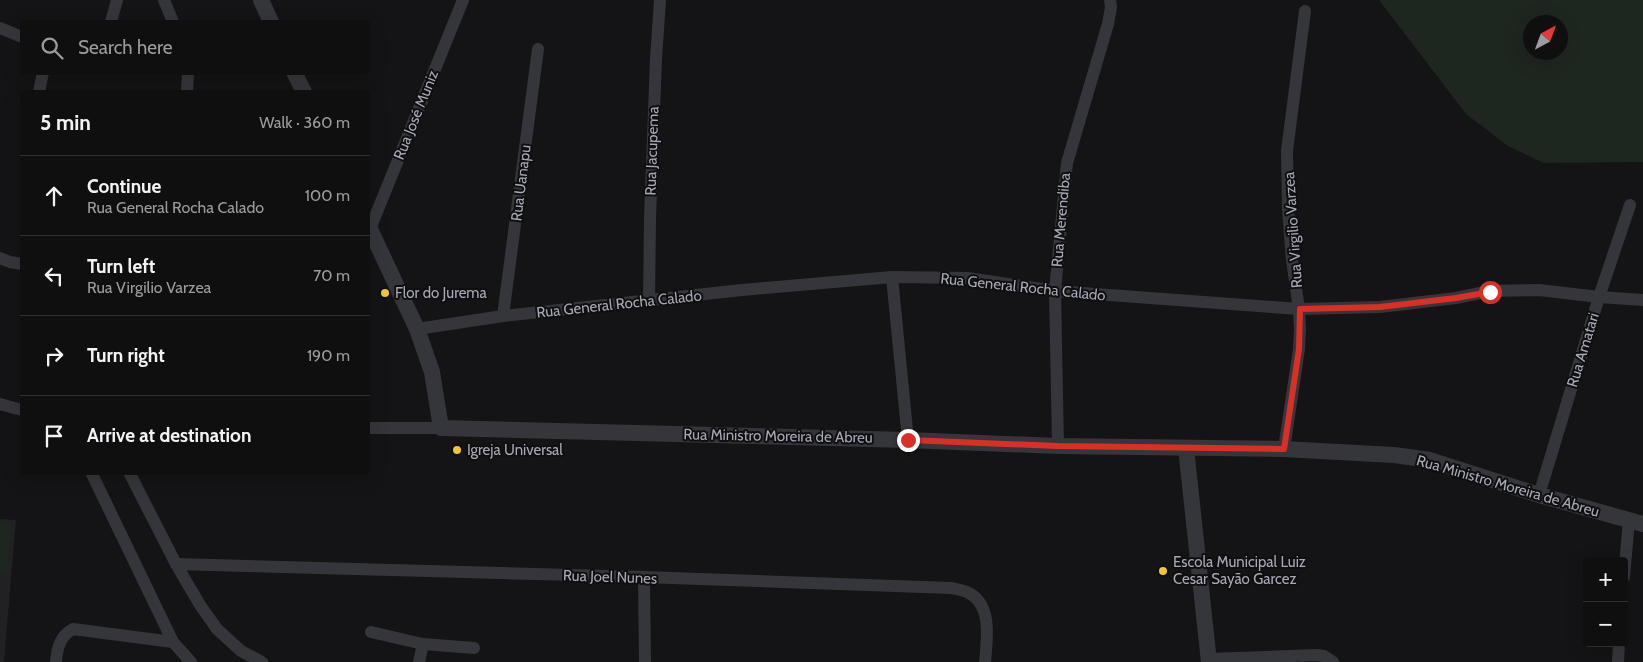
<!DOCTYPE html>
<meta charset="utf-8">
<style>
body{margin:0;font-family:Cabin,sans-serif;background:#181819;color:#f1f3f6}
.controls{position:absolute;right:15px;bottom:15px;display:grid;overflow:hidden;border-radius:5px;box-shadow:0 5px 20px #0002}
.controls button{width:45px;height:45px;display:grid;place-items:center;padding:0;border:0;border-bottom:1px solid #2f2f30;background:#0f0f10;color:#f1f3f6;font:25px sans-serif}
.compass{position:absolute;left:1523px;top:15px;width:45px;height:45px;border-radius:50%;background:#0f0f10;box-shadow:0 5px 20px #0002;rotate:41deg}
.stop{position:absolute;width:15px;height:15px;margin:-11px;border:4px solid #d93025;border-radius:50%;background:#fff}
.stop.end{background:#d93025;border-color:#fff;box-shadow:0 1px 5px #0008}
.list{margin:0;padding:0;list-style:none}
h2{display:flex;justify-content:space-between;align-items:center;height:65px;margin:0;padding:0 20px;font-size:21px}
h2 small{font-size:16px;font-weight:400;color:#9b9c9f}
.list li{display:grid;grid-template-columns:32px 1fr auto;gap:15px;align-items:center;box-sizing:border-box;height:80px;padding:0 20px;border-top:1px solid #2f2f30}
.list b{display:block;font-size:19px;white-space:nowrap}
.list p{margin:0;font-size:16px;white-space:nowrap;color:#9b9c9f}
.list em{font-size:16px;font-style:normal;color:#9b9c9f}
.icon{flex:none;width:28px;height:28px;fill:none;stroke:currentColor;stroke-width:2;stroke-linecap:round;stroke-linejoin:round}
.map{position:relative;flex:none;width:1643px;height:662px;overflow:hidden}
.search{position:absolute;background:#0f0f10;box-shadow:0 5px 20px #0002;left:20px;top:20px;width:350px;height:55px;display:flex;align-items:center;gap:12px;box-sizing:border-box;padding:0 18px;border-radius:5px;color:#9b9c9f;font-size:19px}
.panel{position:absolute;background:#0f0f10;box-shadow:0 5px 20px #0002;left:20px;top:90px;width:350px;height:385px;border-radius:5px}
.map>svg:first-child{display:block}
</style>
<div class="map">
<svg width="1643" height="662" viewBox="0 0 1643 662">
<rect width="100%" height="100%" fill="#141416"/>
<!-- built -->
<path fill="#212023" d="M0,519L16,520L4,662H0Z"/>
<!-- green -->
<g fill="#1e2620" fill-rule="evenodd">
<path d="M1379,0H1643V162L1544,163L1508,146L1466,114ZM1530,22H1560V52H1530Z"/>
<path d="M0,522L12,523L7,572L0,571Z"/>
</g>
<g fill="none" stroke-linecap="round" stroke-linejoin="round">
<!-- minor -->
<g stroke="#35363b" stroke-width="12">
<path d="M164,0L173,22"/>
<path d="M111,22L117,0"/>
<path d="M0,28L22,37"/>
<path d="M39,92L43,72"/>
<path d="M187,92L188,72"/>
<path d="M370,229L463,0"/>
<path d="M0,258L10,262L22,264"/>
<path d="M892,277L908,440"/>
<path d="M649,301L650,218L656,59L660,0"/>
<path d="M503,316L538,49"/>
<path d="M417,329L503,316L742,290L892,277L968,278L1055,291L1299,309L1380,307L1456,298L1490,291L1539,290L1599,297L1643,300"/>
<path d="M0,404L22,410"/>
<path d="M368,428H441"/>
<path d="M1058,446L1055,291L1067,163L1108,24L1111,7L1110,0"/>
<path d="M1284,449L1299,349L1300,329L1299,309L1292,260L1288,209L1287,151L1305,11"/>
<path d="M91,472L173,642L191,662"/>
<path d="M129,472L176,564L200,605L217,629L241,651L262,662"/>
<path d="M1539,495L1599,297L1630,205"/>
<path d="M176,564L644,577L951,588C956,589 963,590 967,592C993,604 987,639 985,662"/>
<path d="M644,577L645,662"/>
<path d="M1624,577L1629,520"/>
<path d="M371,632L423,644L474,648"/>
<path d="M1209,659L1317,655L1324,656L1333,662"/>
<path d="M56,662C57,648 60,636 73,629L173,642"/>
<path d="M419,662L423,644"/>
<path d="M1618,662L1619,643"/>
</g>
<!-- tertiary -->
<g stroke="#35363b" stroke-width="16">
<path d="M261,0L271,22"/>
<path d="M294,72L304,92"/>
<path d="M368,225L417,329L432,372L441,428L908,440L1058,446L1284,449L1394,455L1430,460L1539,495L1643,524"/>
<path d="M1186,448L1209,662"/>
</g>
</g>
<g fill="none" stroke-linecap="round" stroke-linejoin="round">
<!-- route -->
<path stroke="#d93025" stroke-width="6" d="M908,440L1058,446L1284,449L1299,349L1300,309L1380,307L1456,298L1490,292"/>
</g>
<!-- markers -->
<g fill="#f3c52f" stroke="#0f0f11" stroke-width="2">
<circle cx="385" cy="293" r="5"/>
<circle cx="457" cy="450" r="5"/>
<circle cx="1163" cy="571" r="5"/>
</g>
<g text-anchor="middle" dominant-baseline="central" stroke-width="4" stroke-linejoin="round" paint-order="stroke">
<!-- street labels -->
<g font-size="15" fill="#a6a9b6" stroke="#0f0f11">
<text transform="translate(416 115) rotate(-68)">Rua José Muniz</text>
<text transform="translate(652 151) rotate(-88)">Rua Jacupema</text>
<text transform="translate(521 183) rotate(-83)">Rua Uanapu</text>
<text transform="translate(1061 220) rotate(-85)">Rua Merendiba</text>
<text transform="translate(1293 230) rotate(-94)">Rua Virgilio Varzea</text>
<text transform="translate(1023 287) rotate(6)">Rua General Rocha Calado</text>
<text transform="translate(619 304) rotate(-6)">Rua General Rocha Calado</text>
<text transform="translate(1583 350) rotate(-73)">Rua Amatari</text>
<text transform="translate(778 436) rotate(1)">Rua Ministro Moreira de Abreu</text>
<text transform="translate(1508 486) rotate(16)">Rua Ministro Moreira de Abreu</text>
<text transform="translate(610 577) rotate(2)">Rua Joel Nunes</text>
</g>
<!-- poi labels -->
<g font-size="15" fill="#a6a9b6" stroke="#0f0f11" text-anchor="start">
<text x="395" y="293">Flor do Jurema</text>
<text x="467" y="450">Igreja Universal</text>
<text x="1173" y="562">Escola Municipal Luiz<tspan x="1173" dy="17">Cesar Sayão Garcez</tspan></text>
</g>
</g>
</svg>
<div class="controls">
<button>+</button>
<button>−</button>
</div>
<svg class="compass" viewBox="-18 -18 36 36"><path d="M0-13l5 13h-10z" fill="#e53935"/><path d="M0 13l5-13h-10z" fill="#9b9c9f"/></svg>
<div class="stop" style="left:1490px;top:292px"></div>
<div class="stop end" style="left:908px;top:440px"></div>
<div class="search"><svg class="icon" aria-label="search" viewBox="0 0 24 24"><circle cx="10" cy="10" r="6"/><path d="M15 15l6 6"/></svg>Search here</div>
<section class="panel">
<h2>5 min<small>Walk · 360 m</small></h2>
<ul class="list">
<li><svg class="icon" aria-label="ahead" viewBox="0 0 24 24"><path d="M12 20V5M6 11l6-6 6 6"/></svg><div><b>Continue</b><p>Rua General Rocha Calado</p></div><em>100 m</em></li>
<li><svg class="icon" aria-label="left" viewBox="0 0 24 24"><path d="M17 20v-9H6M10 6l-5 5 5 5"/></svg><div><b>Turn left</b><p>Rua Virgilio Varzea</p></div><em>70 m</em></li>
<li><svg class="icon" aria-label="right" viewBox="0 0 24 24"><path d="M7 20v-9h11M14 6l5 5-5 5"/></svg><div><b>Turn right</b></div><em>190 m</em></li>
<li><svg class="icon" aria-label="arrive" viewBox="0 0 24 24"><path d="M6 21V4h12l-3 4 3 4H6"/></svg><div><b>Arrive at destination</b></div></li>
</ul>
</section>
</div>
